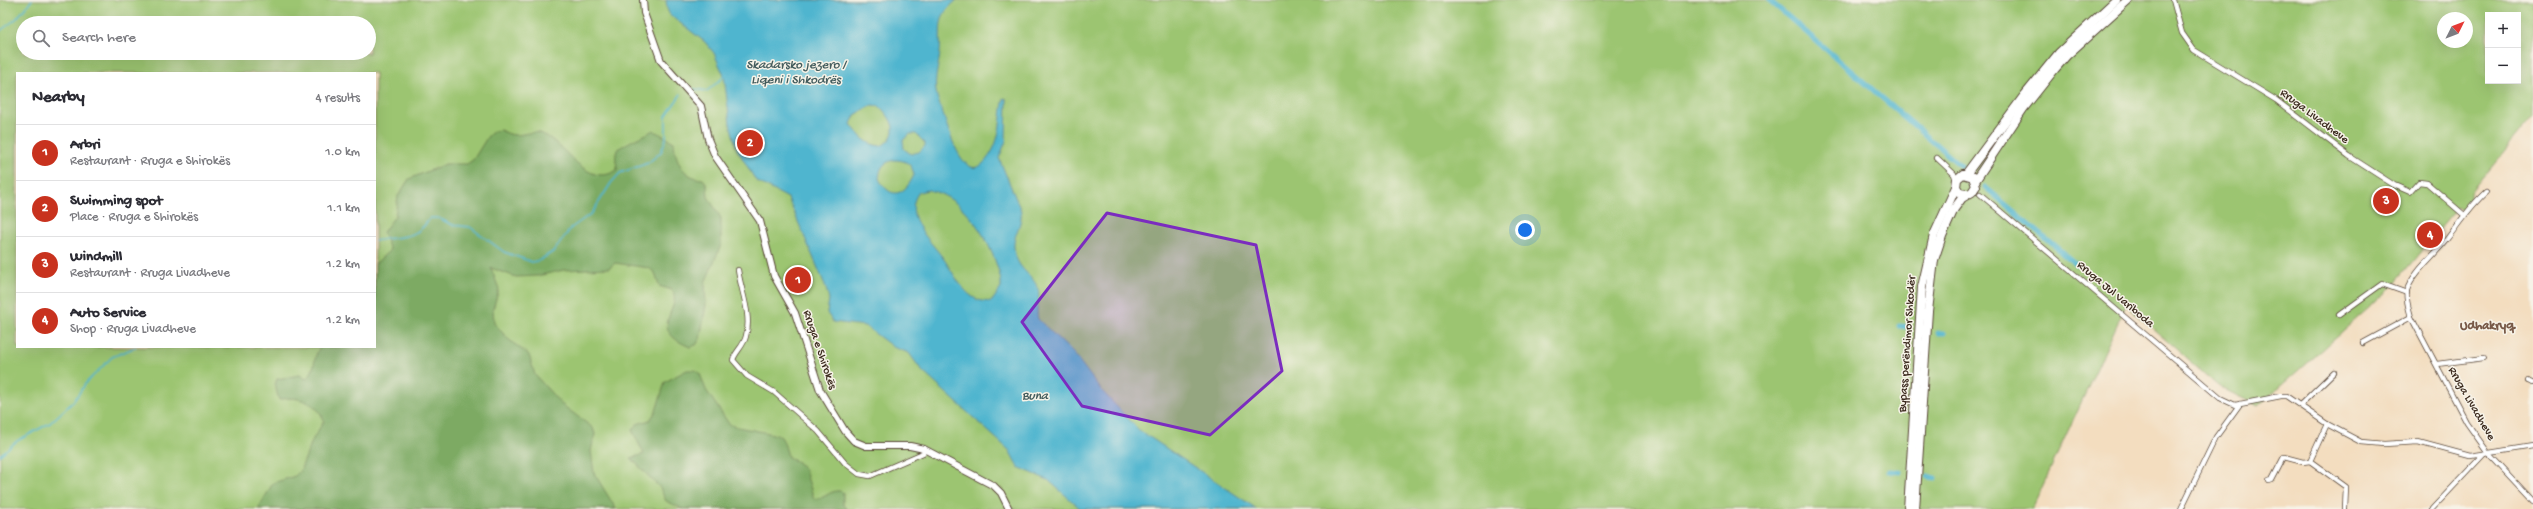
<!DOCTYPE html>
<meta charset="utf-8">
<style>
body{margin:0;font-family:"Gochi Hand",sans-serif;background:#f7f7f7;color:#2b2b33}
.controls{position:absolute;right:12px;top:12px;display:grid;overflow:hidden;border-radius:0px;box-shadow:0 4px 16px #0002}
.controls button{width:36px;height:36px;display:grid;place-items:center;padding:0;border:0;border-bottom:1px solid #e1e1e2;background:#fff;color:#2b2b33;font:20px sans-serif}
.compass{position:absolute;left:2437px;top:12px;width:36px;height:36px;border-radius:50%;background:#fff;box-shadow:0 4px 16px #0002;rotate:48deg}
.you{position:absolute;left:1525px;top:230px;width:14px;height:14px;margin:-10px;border:3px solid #fff;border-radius:50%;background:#1a73e8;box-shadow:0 0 0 6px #1a73e833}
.badge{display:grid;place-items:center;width:26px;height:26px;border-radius:50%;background:#c8321e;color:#fff;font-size:13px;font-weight:700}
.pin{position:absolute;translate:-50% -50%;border:2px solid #fff;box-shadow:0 1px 4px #0006}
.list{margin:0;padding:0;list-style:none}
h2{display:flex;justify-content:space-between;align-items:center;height:52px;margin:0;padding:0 16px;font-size:17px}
h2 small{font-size:13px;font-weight:400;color:#7c7c81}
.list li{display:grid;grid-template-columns:26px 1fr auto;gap:12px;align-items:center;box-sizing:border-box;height:56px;padding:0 16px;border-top:1px solid #e1e1e2}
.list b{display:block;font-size:15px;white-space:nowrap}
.list p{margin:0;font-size:13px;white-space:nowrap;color:#7c7c81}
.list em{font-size:13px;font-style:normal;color:#7c7c81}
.icon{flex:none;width:22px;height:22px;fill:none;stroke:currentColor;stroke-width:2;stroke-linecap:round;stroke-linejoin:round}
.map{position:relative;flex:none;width:2533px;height:509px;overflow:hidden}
.search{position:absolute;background:#fff;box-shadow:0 4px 16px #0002;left:16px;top:16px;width:360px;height:44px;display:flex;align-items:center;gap:10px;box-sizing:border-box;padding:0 14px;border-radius:22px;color:#7c7c81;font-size:15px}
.panel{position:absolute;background:#fff;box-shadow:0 4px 16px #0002;left:16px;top:72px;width:360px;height:276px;border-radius:0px}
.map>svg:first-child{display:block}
</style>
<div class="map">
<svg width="2533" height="509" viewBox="0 0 2533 509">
<rect width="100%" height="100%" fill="#f7f3e8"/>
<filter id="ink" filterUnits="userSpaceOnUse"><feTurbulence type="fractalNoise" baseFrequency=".025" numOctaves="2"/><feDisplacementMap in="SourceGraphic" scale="8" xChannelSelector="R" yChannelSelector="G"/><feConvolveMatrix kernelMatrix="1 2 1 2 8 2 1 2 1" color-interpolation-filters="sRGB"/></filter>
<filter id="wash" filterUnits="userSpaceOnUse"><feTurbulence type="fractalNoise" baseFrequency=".012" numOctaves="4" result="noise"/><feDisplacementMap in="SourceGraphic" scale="16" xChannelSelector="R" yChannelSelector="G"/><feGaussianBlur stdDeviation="0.9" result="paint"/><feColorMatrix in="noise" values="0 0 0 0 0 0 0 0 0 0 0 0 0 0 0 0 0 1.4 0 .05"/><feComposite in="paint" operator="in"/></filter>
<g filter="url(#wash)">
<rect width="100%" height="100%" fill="#f3ddbf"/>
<!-- green -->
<path fill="#9cc571" stroke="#6c7848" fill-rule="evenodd" d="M0,0H2533V116L2471,191L2464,212L2458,207L2388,291L2258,406L2218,386L2126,305L2032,509H0ZM2488,15H2518V81H2488ZM2443,18H2467V42H2443ZM23,23H369V53H23ZM17,73H375V347H17Z"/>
<!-- forest -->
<g fill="#7daa63" stroke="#5c6a40">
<path d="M500,130C505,132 510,135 515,135C524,135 533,130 542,134C566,143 586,190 617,170C617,164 614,156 617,151C621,144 645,136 653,130L674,142C675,160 683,178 703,179L707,184L708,197L721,218V245L705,283L706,305L700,339L696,345L690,347C644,328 684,309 672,290L659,286L655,273L649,268L615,263L609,268L564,270L537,276L516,277L491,268L499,289L493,309L494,323L508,339L529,355L535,375L561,404L593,428L595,434L591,451L594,473L616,509H258L273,483L295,476L300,471L313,439L324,421C319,403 296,394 279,400L275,385L277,379L300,375L306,379C317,370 312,358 320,347H375V264L390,250L383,232L395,216L398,196L409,179L445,164H467L473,160L488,136L494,131Z"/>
<path d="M687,370H695L700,374L706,390L729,424C739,429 778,433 781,437C785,442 786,452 789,458L798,462L805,470L814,499C825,500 832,487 843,492V505L847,509H683L666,501L660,488L631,458L644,454L632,430L637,424L650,420L656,411L665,382Z"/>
</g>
<!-- water -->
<path fill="#50b5cf" stroke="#467076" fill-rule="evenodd" d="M666,0H957C951,5 944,11 942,19C939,28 941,42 940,52C939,65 934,78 936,91C937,100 941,106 943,114C948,127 964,190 987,159C1002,140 999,119 1004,98L1007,99L1006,141L999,158L1021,211C1023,224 1013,235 1014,247C1016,271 1033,273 1038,289C1041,299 1035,309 1038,319L1074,354L1102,391L1139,430L1257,509H1081L1048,480L1018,467L1009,450L922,371L909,353L893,347L865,326L833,322L827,313L829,299L825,285L788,198L756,181L737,149L730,124L724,76L714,53L705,42L670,15L667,9ZM872,105L879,106C893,119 901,135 881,146C867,145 859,136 851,124L855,115ZM910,134H916L925,143V146L919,152L911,154L904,149L903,140ZM894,160C905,160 912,163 914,175C905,195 891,201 879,179C880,167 883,163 894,160ZM928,190C967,197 993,245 1001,280V288L992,301C967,306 955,274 943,258C930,240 901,215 919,192Z"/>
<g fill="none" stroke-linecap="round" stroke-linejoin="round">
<!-- stream -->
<g stroke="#50b5cf" stroke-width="1.5">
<path d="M0,31L16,19L32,0"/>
<path d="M694,89L707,91L726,75"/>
<path d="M375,241C399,235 415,242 430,218H438L453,225L470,227L504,252L532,262L540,260L554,251L571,228L592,213L611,183L620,173L648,163L661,152L666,139V116L681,94"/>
<path d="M0,455L17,441L50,423L73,402L86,383L112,357L136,347"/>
</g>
<!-- canal -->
<g stroke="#50b5cf" stroke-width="5">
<path d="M1769,0L1961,166"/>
<path d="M1985,187L2077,265"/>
<path d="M1899,326L1909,327"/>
<path d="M1938,333H1944"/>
<path d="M1889,471L1900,472"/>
<path d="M1928,477L1935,478"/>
</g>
</g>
</g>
<g filter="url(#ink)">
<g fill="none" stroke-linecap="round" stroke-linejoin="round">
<defs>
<g id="street">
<path d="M2173,0L2182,33L2194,50L2276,100L2349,156L2394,185L2410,192L2419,182L2427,183L2463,214"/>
<path d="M1937,158L1954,174L1956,181"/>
<path d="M2486,192C2470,206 2460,222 2447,239C2435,255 2414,271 2407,290C2405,298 2409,309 2411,317L2467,423L2489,454L2533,501"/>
<path d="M1980,194L2220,398L2235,405L2281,396H2286L2327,424L2361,442L2384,444L2418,442L2470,456L2533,446"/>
<path d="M738,270C741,291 752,315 746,336C744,346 735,352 733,360L747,376L774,392L818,431L845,463L859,474L870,476L923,453L925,450"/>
<path d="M2339,315L2382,284L2407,293"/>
<path d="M2363,343L2411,317"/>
<path d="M2437,364L2484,358"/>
<path d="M2528,381L2533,383"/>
<path d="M2300,405L2334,372"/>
<path d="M2327,424L2310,461L2346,487L2345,509"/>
<path d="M2269,481L2272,480L2284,457L2303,462L2310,461"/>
<path d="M2181,509L2216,437L2240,404"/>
<path d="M2432,509L2484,454"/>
</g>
<path id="secondary" d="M643,0L644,13L661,61L701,106L708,139L715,156L760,221L774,276L795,313L820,390L845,431L854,441L866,446H910L924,449L994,486L1001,493L1009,509"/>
<g id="highway">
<path d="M1966,174L2024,96L2059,53L2116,0"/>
<path d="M1975,181L2023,109L2054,70L2067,55L2128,0"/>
<path d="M1908,509L1922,287L1934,235L1956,187"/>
<path d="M1915,509L1928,311L1934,260L1942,236L1954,209L1962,198L1972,192L1976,186L1973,177L1963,174L1957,179L1956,187L1960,193L1966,194"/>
</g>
</defs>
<!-- street casing -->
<use href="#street" stroke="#574536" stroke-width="6"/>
<!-- secondary casing -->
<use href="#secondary" stroke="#574536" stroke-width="8"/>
<!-- highway casing -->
<use href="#highway" stroke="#574536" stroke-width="10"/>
<!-- street -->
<use href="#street" stroke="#fff" stroke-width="4.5"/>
<!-- secondary -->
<use href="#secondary" stroke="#fff" stroke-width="6"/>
<!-- highway -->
<use href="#highway" stroke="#fff" stroke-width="8"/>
</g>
</g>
<!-- marked area -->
<path fill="#7b2cbf" fill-opacity="0.2" stroke="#7b2cbf" stroke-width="3" stroke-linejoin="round" d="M1107,213L1256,245L1282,371L1210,435L1082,406L1022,322Z"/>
<g text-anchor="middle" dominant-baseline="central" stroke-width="3" stroke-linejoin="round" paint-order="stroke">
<!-- street labels -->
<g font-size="12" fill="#3b2a1e" stroke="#f7f3e8">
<text transform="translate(2314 117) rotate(37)">Rruga Livadheve</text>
<text transform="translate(2115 295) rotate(40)">Rruga Jul Variboda</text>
<text transform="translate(1908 344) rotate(-86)">Bypass perëndimor Shkodër</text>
<text transform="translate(819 350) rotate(71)">Rruga e Shirokës</text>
<text transform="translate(2471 404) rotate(60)">Rruga Livadheve</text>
</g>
<!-- water labels -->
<g font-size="13" font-style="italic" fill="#425b5c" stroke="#f7f3e8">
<text x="796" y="65">Skadarsko jezero /<tspan x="796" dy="15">Liqeni i Shkodrës</tspan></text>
<text x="1035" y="396">Buna</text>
</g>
<!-- neighbourhood labels -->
<g font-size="13" font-weight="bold" fill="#785a49" stroke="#f7f3e8">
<text x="2487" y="326">Udhakryq</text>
</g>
</g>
</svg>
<div class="controls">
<button>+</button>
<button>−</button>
</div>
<svg class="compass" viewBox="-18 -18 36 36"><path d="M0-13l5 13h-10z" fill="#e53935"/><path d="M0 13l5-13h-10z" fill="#7c7c81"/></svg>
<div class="you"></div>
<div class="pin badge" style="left:798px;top:280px">1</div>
<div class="pin badge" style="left:750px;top:143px">2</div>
<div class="pin badge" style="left:2386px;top:201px">3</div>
<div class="pin badge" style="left:2430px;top:235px">4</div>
<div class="search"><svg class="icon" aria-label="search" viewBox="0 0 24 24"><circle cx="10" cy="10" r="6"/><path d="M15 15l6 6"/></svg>Search here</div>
<section class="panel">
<h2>Nearby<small>4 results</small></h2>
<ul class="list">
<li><span class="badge">1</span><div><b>Arbri</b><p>Restaurant · Rruga e Shirokës</p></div><em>1.0 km</em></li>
<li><span class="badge">2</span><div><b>Swimming spot</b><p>Place · Rruga e Shirokës</p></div><em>1.1 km</em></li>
<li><span class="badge">3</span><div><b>Windmill</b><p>Restaurant · Rruga Livadheve</p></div><em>1.2 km</em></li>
<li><span class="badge">4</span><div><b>Auto Service</b><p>Shop · Rruga Livadheve</p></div><em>1.2 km</em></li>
</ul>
</section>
</div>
